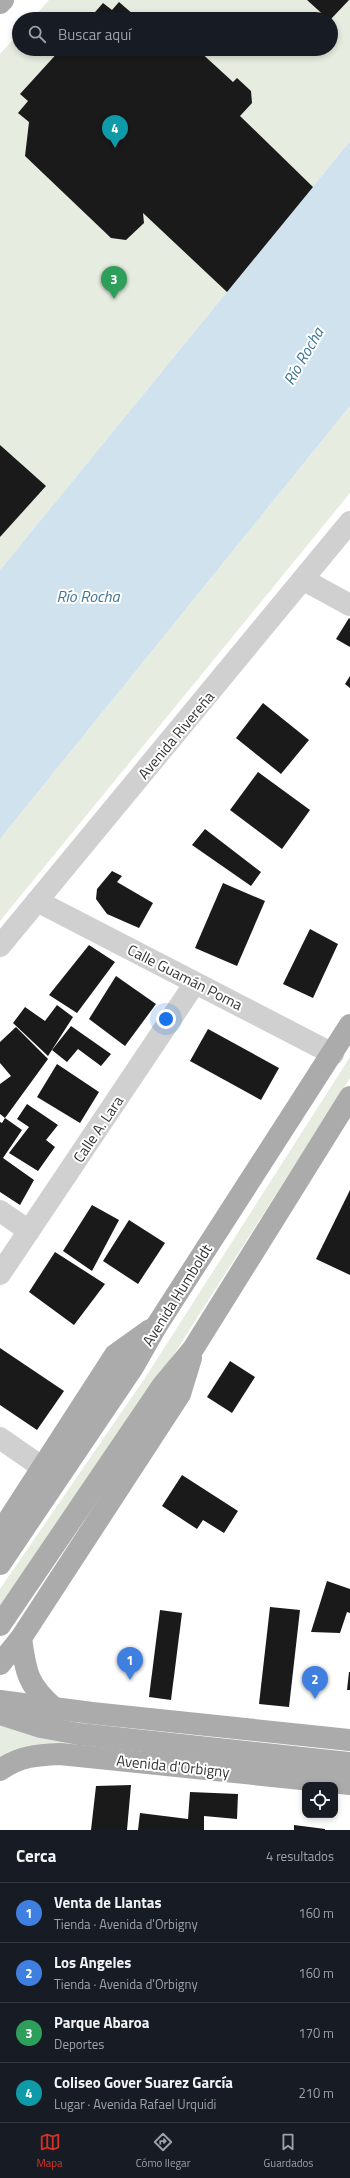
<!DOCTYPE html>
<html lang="es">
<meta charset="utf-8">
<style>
body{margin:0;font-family:"Titillium Web",sans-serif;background:#242831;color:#f1f3f6}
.controls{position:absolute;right:12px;bottom:12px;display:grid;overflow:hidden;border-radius:8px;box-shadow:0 2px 6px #0003}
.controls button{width:36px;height:36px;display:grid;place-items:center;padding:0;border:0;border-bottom:1px solid #363941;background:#171b24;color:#f1f3f6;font:20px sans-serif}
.you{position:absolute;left:166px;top:1019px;width:14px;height:14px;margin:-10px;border:3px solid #fff;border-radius:50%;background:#1a73e8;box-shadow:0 0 0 6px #1a73e833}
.badge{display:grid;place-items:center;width:26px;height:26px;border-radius:50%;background:#d93025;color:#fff;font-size:13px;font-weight:700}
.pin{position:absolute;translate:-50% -33px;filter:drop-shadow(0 1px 2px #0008)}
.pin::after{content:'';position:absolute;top:21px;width:14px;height:12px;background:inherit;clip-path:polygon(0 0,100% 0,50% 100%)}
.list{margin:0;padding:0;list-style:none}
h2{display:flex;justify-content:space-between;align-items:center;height:52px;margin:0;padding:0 16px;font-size:17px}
h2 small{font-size:13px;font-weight:400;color:#9ea1a6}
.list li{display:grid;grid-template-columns:26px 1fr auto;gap:12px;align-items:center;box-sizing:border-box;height:60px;padding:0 16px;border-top:1px solid #363941}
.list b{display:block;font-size:15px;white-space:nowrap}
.list p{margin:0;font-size:13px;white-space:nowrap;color:#9ea1a6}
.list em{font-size:13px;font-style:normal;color:#9ea1a6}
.icon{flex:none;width:22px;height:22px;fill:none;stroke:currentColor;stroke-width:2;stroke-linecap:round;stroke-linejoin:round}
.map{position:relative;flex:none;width:350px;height:1830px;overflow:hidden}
.search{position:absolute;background:#171b24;box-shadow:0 2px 6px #0003;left:12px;right:12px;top:12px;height:44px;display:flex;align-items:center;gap:10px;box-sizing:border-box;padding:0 14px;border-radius:22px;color:#9ea1a6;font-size:15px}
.sheet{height:292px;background:#171b24}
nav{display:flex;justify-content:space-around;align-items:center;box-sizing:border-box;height:56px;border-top:1px solid #363941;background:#171b24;font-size:11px;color:#9ea1a6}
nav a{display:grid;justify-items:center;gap:2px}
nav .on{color:#d93025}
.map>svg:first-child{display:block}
</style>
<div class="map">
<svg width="350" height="1830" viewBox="0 0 350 1830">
<rect width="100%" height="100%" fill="#fff"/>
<!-- green -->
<g fill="#e6ecdf">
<path d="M49,0H350V141L0,570V54L19,33V49H331V19H32Z"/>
<path d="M350,406V493L0,921V839Z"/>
<path d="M350,1057V1078L155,1384L0,1606V1589L145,1378Z"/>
<path d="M0,1709L121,1725L118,1753L0,1761Z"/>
</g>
<!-- water -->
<path fill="#cfe2ee" d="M350,141V406L0,839V570Z"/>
<!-- building -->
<g fill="#1a1a1a">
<path d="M307,0H349L331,19H328Z"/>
<path d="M119,2L134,15L159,13L160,19H89L103,3L112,10Z"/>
<path d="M61,49H197L233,82L237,78L251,91L252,103L240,116L313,187L227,292L143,213L144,223L126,240L111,238L25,156L29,122L18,113L28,101L20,94Z"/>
<path d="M0,445L46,486L0,537Z"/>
<path d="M349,618L350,619V647L336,639Z"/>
<path d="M350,676V688L345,684Z"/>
<path d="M263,703L309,740L281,774L236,738Z"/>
<path d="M258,772L310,810L282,849L230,810Z"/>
<path d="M205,829L261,872L251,886L192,845Z"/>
<path d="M112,871L122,876L117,882L153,903L139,928L107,914L96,899L97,889Z"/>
<path d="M223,883L265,901L237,966L195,948Z"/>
<path d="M310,929L338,944L313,998L283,984Z"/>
<path d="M89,945L115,962L77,1013L49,995Z"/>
<path d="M116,976L156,1004L125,1046L89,1019Z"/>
<path d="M57,1005L73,1017L48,1056L13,1023L25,1007L45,1021Z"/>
<path d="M71,1026L111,1054L101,1066L78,1049L67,1062L52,1050Z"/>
<path d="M16,1027L48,1059L5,1118L0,1114V1084L11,1076L0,1063V1042Z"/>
<path d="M208,1029L279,1068L261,1100L190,1061Z"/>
<path d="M57,1064L99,1092L80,1123L37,1097Z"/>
<path d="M27,1104L58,1125L46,1140L55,1147L38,1171L9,1153L29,1127L17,1119Z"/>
<path d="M5,1118L22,1130L3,1158L34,1180L20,1205L0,1192V1122L2,1123Z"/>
<path d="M350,1190V1275L316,1259Z"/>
<path d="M92,1205L119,1220L92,1271L63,1251Z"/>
<path d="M129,1220L165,1243L138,1284L103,1261Z"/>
<path d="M55,1252L105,1284L74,1325L29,1292Z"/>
<path d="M0,1348L64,1391L37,1430L0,1405Z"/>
<path d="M230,1361L255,1377L232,1413L207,1397Z"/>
<path d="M182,1475L238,1511L224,1533L203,1520L197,1529L162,1506Z"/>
<path d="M327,1581L350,1589V1613L347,1612L340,1633L311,1632Z"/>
<path d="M270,1607L300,1610L289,1707L259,1704Z"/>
<path d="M160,1610L182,1613L171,1700L149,1697Z"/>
<path d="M349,1672H350V1690H347Z"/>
<path d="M131,1785L127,1830H91L96,1786Z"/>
<path d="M190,1792L238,1794L237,1819L204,1816V1830H138L140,1813L188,1819Z"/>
<path d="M294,1825L325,1829V1830H294Z"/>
</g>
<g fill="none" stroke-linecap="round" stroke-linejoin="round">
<!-- minor -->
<g stroke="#d0d0d0" stroke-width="22">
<path d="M304,580L350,605"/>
<path d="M37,901L333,1054"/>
<path d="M0,946L350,522"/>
<path d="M0,1211L29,1231"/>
<path d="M0,1274L195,983"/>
<path d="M0,1438L43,1468"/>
</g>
<!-- major -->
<g stroke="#ababab" stroke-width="22">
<path d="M0,3L3,0"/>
<path d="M0,1533L115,1355L150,1330"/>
<path d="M0,1564L133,1367L157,1325L350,1025"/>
<path d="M0,1625L163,1385L193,1349L350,1097"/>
<path d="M21,1638C26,1673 27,1684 54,1708"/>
<path d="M0,1664L21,1638L180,1394L191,1358"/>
<path d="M0,1701L92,1713L350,1740"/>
<path d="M0,1714L41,1727L79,1734L350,1763"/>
<path d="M0,1770C20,1756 37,1755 60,1754L350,1784"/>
</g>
</g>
<g text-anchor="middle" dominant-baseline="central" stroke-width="4" stroke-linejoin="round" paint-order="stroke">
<!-- street labels -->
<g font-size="15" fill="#333" stroke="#fff">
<text transform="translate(176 735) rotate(-50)">Avenida Rivereña</text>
<text transform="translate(185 977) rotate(27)">Calle Guamán Poma</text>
<text transform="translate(98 1129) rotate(-56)">Calle A. Lara</text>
<text transform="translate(177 1295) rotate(-58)">Avenida Humboldt</text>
<text transform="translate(173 1766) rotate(6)">Avenida d'Orbigny</text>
</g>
<!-- water labels -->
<g font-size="16" font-style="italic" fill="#3f7597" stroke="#fff">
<text transform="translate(303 356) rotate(-60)">Río Rocha</text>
<text x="88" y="596">Río Rocha</text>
</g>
</g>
</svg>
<div class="controls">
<button><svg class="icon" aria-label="locate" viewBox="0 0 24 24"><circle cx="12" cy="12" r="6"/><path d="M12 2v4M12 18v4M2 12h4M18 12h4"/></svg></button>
</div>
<div class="you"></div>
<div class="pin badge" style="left:130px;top:1680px;background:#3f7fe0">1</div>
<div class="pin badge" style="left:315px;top:1699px;background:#3f7fe0">2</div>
<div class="pin badge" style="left:114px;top:299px;background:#2e9e5b">3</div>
<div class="pin badge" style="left:115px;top:148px;background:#0f9aa8">4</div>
<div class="search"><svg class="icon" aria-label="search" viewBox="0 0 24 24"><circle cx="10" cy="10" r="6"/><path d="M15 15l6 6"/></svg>Buscar aquí</div>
</div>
<section class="sheet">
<h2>Cerca<small>4 resultados</small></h2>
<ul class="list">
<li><span class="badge" style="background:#3f7fe0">1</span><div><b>Venta de Llantas</b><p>Tienda · Avenida d'Orbigny</p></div><em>160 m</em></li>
<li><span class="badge" style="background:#3f7fe0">2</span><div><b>Los Angeles</b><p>Tienda · Avenida d'Orbigny</p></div><em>160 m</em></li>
<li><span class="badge" style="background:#2e9e5b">3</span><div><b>Parque Abaroa</b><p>Deportes</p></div><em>170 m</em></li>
<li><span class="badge" style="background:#0f9aa8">4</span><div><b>Coliseo Gover Suarez García</b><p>Lugar · Avenida Rafael Urquidi</p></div><em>210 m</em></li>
</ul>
</section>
<nav>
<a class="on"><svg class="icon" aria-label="map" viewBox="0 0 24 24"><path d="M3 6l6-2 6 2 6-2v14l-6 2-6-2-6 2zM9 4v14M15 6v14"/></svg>Mapa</a>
<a><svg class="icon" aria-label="directions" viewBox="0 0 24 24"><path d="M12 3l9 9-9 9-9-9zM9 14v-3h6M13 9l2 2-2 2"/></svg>Cómo llegar</a>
<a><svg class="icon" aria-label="saved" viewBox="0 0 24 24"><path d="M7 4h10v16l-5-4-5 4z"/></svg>Guardados</a>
</nav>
